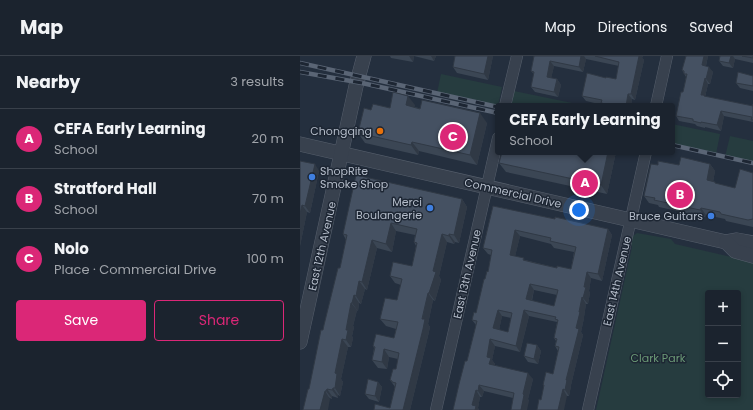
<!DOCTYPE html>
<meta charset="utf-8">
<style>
body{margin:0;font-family:Poppins,sans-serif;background:#282f3a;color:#f1f3f6}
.controls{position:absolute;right:12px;bottom:12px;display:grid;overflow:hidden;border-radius:4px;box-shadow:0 2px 6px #0003}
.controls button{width:36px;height:36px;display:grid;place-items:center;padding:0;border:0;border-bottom:1px solid #39404a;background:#1b232e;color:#f1f3f6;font:20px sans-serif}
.you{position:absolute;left:279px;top:154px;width:14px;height:14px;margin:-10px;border:3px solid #fff;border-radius:50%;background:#1a73e8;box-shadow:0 0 0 6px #1a73e833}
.badge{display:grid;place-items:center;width:26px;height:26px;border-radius:50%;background:#db2777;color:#fff;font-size:13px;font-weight:700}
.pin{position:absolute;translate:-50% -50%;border:2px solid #fff;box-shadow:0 1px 4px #0006}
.popup{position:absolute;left:195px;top:47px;width:180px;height:52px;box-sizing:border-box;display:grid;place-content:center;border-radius:4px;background:#1b232e;filter:drop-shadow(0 1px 3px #0005);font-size:13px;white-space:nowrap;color:#a0a4aa}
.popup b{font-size:15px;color:#f1f3f6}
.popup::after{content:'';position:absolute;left:50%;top:100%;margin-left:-8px;border:8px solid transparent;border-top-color:#1b232e}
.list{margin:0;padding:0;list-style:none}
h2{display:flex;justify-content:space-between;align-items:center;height:52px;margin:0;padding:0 16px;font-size:17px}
h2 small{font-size:13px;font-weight:400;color:#a0a4aa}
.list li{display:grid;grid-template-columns:26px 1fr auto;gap:12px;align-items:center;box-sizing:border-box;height:60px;padding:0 16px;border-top:1px solid #39404a}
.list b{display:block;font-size:15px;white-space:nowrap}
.list p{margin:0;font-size:13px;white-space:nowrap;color:#a0a4aa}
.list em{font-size:13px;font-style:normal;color:#a0a4aa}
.actions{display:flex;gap:8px;padding:12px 16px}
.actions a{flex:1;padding:9px 0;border:1px solid #db2777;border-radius:4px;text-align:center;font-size:14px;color:#db2777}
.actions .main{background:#db2777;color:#fff}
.icon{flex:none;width:22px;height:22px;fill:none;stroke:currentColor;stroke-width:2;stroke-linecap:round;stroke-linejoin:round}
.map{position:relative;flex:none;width:453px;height:354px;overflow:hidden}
header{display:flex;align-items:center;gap:24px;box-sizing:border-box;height:56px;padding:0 20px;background:#1b232e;border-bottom:1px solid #39404a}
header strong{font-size:19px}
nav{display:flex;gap:22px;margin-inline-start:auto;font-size:14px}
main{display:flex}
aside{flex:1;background:#1b232e}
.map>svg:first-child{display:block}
</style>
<header>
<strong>Map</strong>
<nav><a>Map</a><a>Directions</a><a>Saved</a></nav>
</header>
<main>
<aside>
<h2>Nearby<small>3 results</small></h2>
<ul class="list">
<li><span class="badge">A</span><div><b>CEFA Early Learning</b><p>School</p></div><em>20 m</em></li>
<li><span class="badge">B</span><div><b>Stratford Hall</b><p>School</p></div><em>70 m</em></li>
<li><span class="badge">C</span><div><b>Nolo</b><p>Place · Commercial Drive</p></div><em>100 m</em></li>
</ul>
<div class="actions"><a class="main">Save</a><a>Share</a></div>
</aside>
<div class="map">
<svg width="453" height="354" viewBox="0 0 453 354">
<rect width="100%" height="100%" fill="#242f3e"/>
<!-- green -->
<g fill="#263c3f" fill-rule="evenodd">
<path d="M141,18L202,31L198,50L137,37Z"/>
<path d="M214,35L277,48L276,50H211Z"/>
<path d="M372,68L420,78L416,98L372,88Z"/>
<path d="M430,80L453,85V107L425,101Z"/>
<path d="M337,177L371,183L375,188L453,206V354H296L332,191L331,188L333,180ZM408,237H438V339H408Z"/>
</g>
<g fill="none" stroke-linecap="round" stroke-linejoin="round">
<defs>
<g id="minor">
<path d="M205,50L217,0"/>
<path d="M356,50L367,0"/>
<path d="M136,354L198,82"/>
<path d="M288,354L346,96"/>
</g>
<g id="tertiary">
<path d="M0,88L426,186L437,184L453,187"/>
<path d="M426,186L435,195L453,200"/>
<path d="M0,286L56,30L64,0"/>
</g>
</defs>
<!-- minor casing -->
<use href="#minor" stroke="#565f6c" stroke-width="12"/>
<!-- tertiary casing -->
<use href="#tertiary" stroke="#565f6c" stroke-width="15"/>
<!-- minor -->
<use href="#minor" stroke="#38414e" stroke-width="11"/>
<!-- tertiary -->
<use href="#tertiary" stroke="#38414e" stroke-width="14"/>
<defs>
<g id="rail">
<path d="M0,7L198,51"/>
<path d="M0,16L62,27L198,57"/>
<path d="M372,89L453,107"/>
</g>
</defs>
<!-- rail casing -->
<use href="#rail" stroke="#5a6575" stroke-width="4.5"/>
<!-- rail -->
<use href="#rail" stroke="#1d2633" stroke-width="3" stroke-dasharray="9" stroke-linecap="butt"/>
</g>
<!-- wall -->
<g fill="#3b4654" fill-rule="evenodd">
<path d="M90,0H136L134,5L114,0L113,6L91,2Z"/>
<path d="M155,0H193L188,24L157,17L153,11Z"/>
<path d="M234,0H343L342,2L344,4L335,44L332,43L331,50H303V49L286,45L282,40L306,22L316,23L319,10L286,3L283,16L254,10L251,22L257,23L261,29L258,41L235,36L231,31L234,18L231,15Z"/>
<path d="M386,0H408L406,10L413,16L410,28H408L405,41L453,50V48V66L424,60L421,75L405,71V72L397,70L395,68L379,65L376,60L383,36L386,21L382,14Z"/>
<path d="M420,0H453V7L435,3L433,12L423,10L419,5Z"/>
<path d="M453,20V35L440,32L436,27Z"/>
<path d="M115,49L114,51L187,67L177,109L119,95L118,99L65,87L58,77L71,54Z"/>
<path d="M316,96L307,138L206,116L199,107Z"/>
<path d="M0,105L19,115L10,157L7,156L0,190Z"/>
<path d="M410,108L415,115L413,126L416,128L435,132L453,117V171L426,165L425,163L406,159L405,161L359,151L358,149L349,147L344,140L358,109H379Z"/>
<path d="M162,143L167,151L159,187L155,186L154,188L147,186L139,220L141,224L135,245L133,244L128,268L130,271L128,280L110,354H74L90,352L95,331L90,324L96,313L98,303L89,301L87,313L78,312L72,304L74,292L73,290L94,282L96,273L86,270L80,263L97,244L101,229L95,227L90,220L112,210L116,190L114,186L115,179L96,175L92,196L77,192L67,234L65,233L61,248L59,247L58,255L57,254L53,270L54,271L52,280L53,282L51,291H48L41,323L43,326L40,340L38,339V342L32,340V343L9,333L23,274L40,212L46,184L43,178Z"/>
<path d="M193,150L255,163L308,173L312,179L302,225L291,222L289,235L290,237L288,248H286L284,261V262L281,276L283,279L271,329V330L269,340H267L241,344L244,331L243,329L253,318L258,295L255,290L256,285L254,282L257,266L229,260L220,296L195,290L192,304L195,308V309L233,323L228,343L229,345L213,342L184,335L182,341H180L178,352L179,354H153L167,305L176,269L172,264L176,257L188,216L191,199L188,198L183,192ZM220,180L251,188L254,192L274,196L271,213L257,212L225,204L215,200ZM234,234L257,239L254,250L232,245ZM202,260L211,262L208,276L199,274Z"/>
<path d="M237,289L241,295L238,308L228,306L224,300Z"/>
<path d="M78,326L82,331L79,346L69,343L65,338Z"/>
</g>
<!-- shaded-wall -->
<g fill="#303945">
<path d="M109,0H114L113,6Z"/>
<path d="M131,0H136L134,5Z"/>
<path d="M188,0H193L188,24L184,18Z"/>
<path d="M281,0H284L286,3L283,16L279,11Z"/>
<path d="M339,0H343L342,2L344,4L335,44L331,38Z"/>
<path d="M404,0H408L405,14L402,9Z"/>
<path d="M431,0H433L435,3L433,12L429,7Z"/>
<path d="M250,5L254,10L250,27L247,21Z"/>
<path d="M409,11L413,16L410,28L406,23Z"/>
<path d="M405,22L408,28L405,41L401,39Z"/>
<path d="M257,23L261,29L258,41L254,36Z"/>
<path d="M328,38L332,43L331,50H326Z"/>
<path d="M108,40L115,49L112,59L106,49Z"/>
<path d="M421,55L424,60L421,75L417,69Z"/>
<path d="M180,57L187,67L177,109L170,99Z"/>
<path d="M112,86L119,95L118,99L111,89Z"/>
<path d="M308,96H316L307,138L301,129Z"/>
<path d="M15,108L19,115L10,157L5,150Z"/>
<path d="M410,108L415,115L412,131L407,124Z"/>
<path d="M162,143L167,151L159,187L154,179Z"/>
<path d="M2,149L7,156L0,190V158Z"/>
<path d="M401,152L406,159L405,161L400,154Z"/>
<path d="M91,167L96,175L92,196L86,188Z"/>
<path d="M308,173L312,179L302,225L298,218Z"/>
<path d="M215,174L220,180L214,205L210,199Z"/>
<path d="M142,178L147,186L139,220L141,224L135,245L129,237L133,215Z"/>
<path d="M149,178L155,186L154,188L149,180Z"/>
<path d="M72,184L77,192L67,234L62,226Z"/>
<path d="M287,216L291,222L289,235L290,237L288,248L283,242L284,231Z"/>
<path d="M59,225L65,233L61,248L56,240Z"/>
<path d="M230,228L234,234L230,250L226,243Z"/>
<path d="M128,237L133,244L128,268L130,271L128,280L110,354H103Z"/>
<path d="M54,239L59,247L58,255L52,247Z"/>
<path d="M282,241L286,248L284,261V262L281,276L283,279L271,329V330L269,340L265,334L266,324Z"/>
<path d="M51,247L57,254L53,270L54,271L52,280L53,282L51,291L46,284V274L48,263Z"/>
<path d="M198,254L202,260L198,279L193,272Z"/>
<path d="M224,254L229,260L220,296L216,290Z"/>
<path d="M42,283L48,291L41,323L43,326L40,340L35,332V317Z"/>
<path d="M190,283L195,290L192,304L195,308L194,314L189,308L187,301Z"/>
<path d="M237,289L241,295L238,308L234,303Z"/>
<path d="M84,293L89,301L87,313L82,306Z"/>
<path d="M228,317L233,323L228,343L229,345L227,354H221L223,338Z"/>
<path d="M78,326L82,331L79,346L75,340Z"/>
<path d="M179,329L184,335L182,341L178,335Z"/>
<path d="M33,332L38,339V342L32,334Z"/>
<path d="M27,333L32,340V343L26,335Z"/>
<path d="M263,333L267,340L264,354H258Z"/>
<path d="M176,334L180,341L178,352L179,354H175L172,349Z"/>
<path d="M25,335L30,343L28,354H20Z"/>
</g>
<!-- building -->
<g fill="#455162" stroke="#303945" fill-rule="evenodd">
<path d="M155,0H188L184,18L153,11Z"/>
<path d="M234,0H281L279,11L250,5L247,21L257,23L254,36L231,31L234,16L231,15Z"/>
<path d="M295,0H339L331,38H328L326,50L317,49V50H316L301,47L302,44L282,40L287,17L306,22V21L316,23L319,6Z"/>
<path d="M386,0H404L402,9L409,11L406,23L405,22L401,39H404V40L453,50V48V64H451L452,61L421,55L417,69L401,66V67L393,65V63L376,60L381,36H383L387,18H384V15L382,14Z"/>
<path d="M420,0H431L429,7L419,5Z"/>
<path d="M442,0H453V2Z"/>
<path d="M438,16L453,20V30L436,27Z"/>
<path d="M93,36L108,40L106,49L120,53L122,44L180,57L170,99L112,86L111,89L58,77L64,52L71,54L73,48L90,52Z"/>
<path d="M202,96H308L301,129L199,107Z"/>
<path d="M381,101L410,108L407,124L415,126V127L435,132L440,113L453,117V163L448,164L421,158L420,156L401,152L400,154L354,144L355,142L344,140L351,108L358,109V105L379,109Z"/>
<path d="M0,105L15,108L5,150L2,149L0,158Z"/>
<path d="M56,119L162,143L154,179L149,178V180L142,178L133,215L136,216L129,237H128L122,263H125L123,273L103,354H74L75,348L90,352L96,327L92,326V325L90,324L93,313H96L99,297L84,293L82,306L72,304L75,291L73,290L76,278L94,282L98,266L80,263L85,242L97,244L102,223L90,220L93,206L112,210L117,187L114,186L117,173L91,167L86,188L72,184L62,226L59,225L56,240L54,239L52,247H51L48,263L46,274H48L46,284L42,283L35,317L37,318L35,332H33L32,334L27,333L26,335H25L20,354H3L8,333H9L21,274H23L24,269L38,212H40L47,179L43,178Z"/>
<path d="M193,150L255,163V161L308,173L298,218L287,216L284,231H286L283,242L282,241L279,256H280L276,272L279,273L266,324H267L265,334L263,333L258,354H237L239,343L241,344L244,329H243L246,316L253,318L259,291L255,290L257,283L254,282L258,264L255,263L256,261L224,254L216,290L190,283L187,301L191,302L189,308L228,317L223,338L224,339L221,354H211L214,337L179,329L178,335L176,334L172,349L176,350L175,354H153L159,328L165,305H167L177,265L172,264L174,256L176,257L184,223H185L187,215L188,216L192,194L183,192ZM215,174L251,182L250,185L276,191L271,213L257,210V212L235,207L223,204L224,202L210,199ZM230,228L258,234L254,250L226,243ZM198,254L212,257L208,276L193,272Z"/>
<path d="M227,287L237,289L234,303L224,300Z"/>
<path d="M68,323L78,326L75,340L65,338Z"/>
</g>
<!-- markers -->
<circle fill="#e8710a" stroke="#1d2633" stroke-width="1.5" cx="80" cy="75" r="4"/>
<g fill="#3f7fe0" stroke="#1d2633" stroke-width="1.5">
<circle cx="12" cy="121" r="4"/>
<circle cx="130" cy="152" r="4"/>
<circle cx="411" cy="160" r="4"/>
</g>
<g text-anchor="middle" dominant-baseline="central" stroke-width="3" stroke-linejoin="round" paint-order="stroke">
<!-- poi labels -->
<g font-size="11" fill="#b4bcc9" stroke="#1d2633" text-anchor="end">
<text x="72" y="75">Chongqing</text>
<text x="20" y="115" text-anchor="start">ShopRite<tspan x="20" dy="13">Smoke Shop</tspan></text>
<text x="122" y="146">Merci<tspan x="122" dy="13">Boulangerie</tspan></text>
<text x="403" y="160">Bruce Guitars</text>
</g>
<!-- street labels -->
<g font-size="11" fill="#b4bcc9" stroke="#1d2633">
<text transform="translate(213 137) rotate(13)">Commercial Drive</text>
<text transform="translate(22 190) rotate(-77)">East 12th Avenue</text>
<text transform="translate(167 218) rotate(-77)">East 13th Avenue</text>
<text transform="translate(317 225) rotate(-77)">East 14th Avenue</text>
</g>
<!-- park labels -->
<g font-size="11" fill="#6b9a76" stroke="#1d2633">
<text x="358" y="302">Clark Park</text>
</g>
</g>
</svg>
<div class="controls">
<button>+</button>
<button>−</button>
<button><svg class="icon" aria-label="locate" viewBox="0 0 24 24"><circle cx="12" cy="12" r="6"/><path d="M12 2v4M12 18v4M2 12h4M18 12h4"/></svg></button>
</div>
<div class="you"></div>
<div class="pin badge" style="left:285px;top:127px">A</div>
<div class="popup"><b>CEFA Early Learning</b>School</div>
<div class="pin badge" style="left:380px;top:139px">B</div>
<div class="pin badge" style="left:153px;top:81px">C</div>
</div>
</main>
